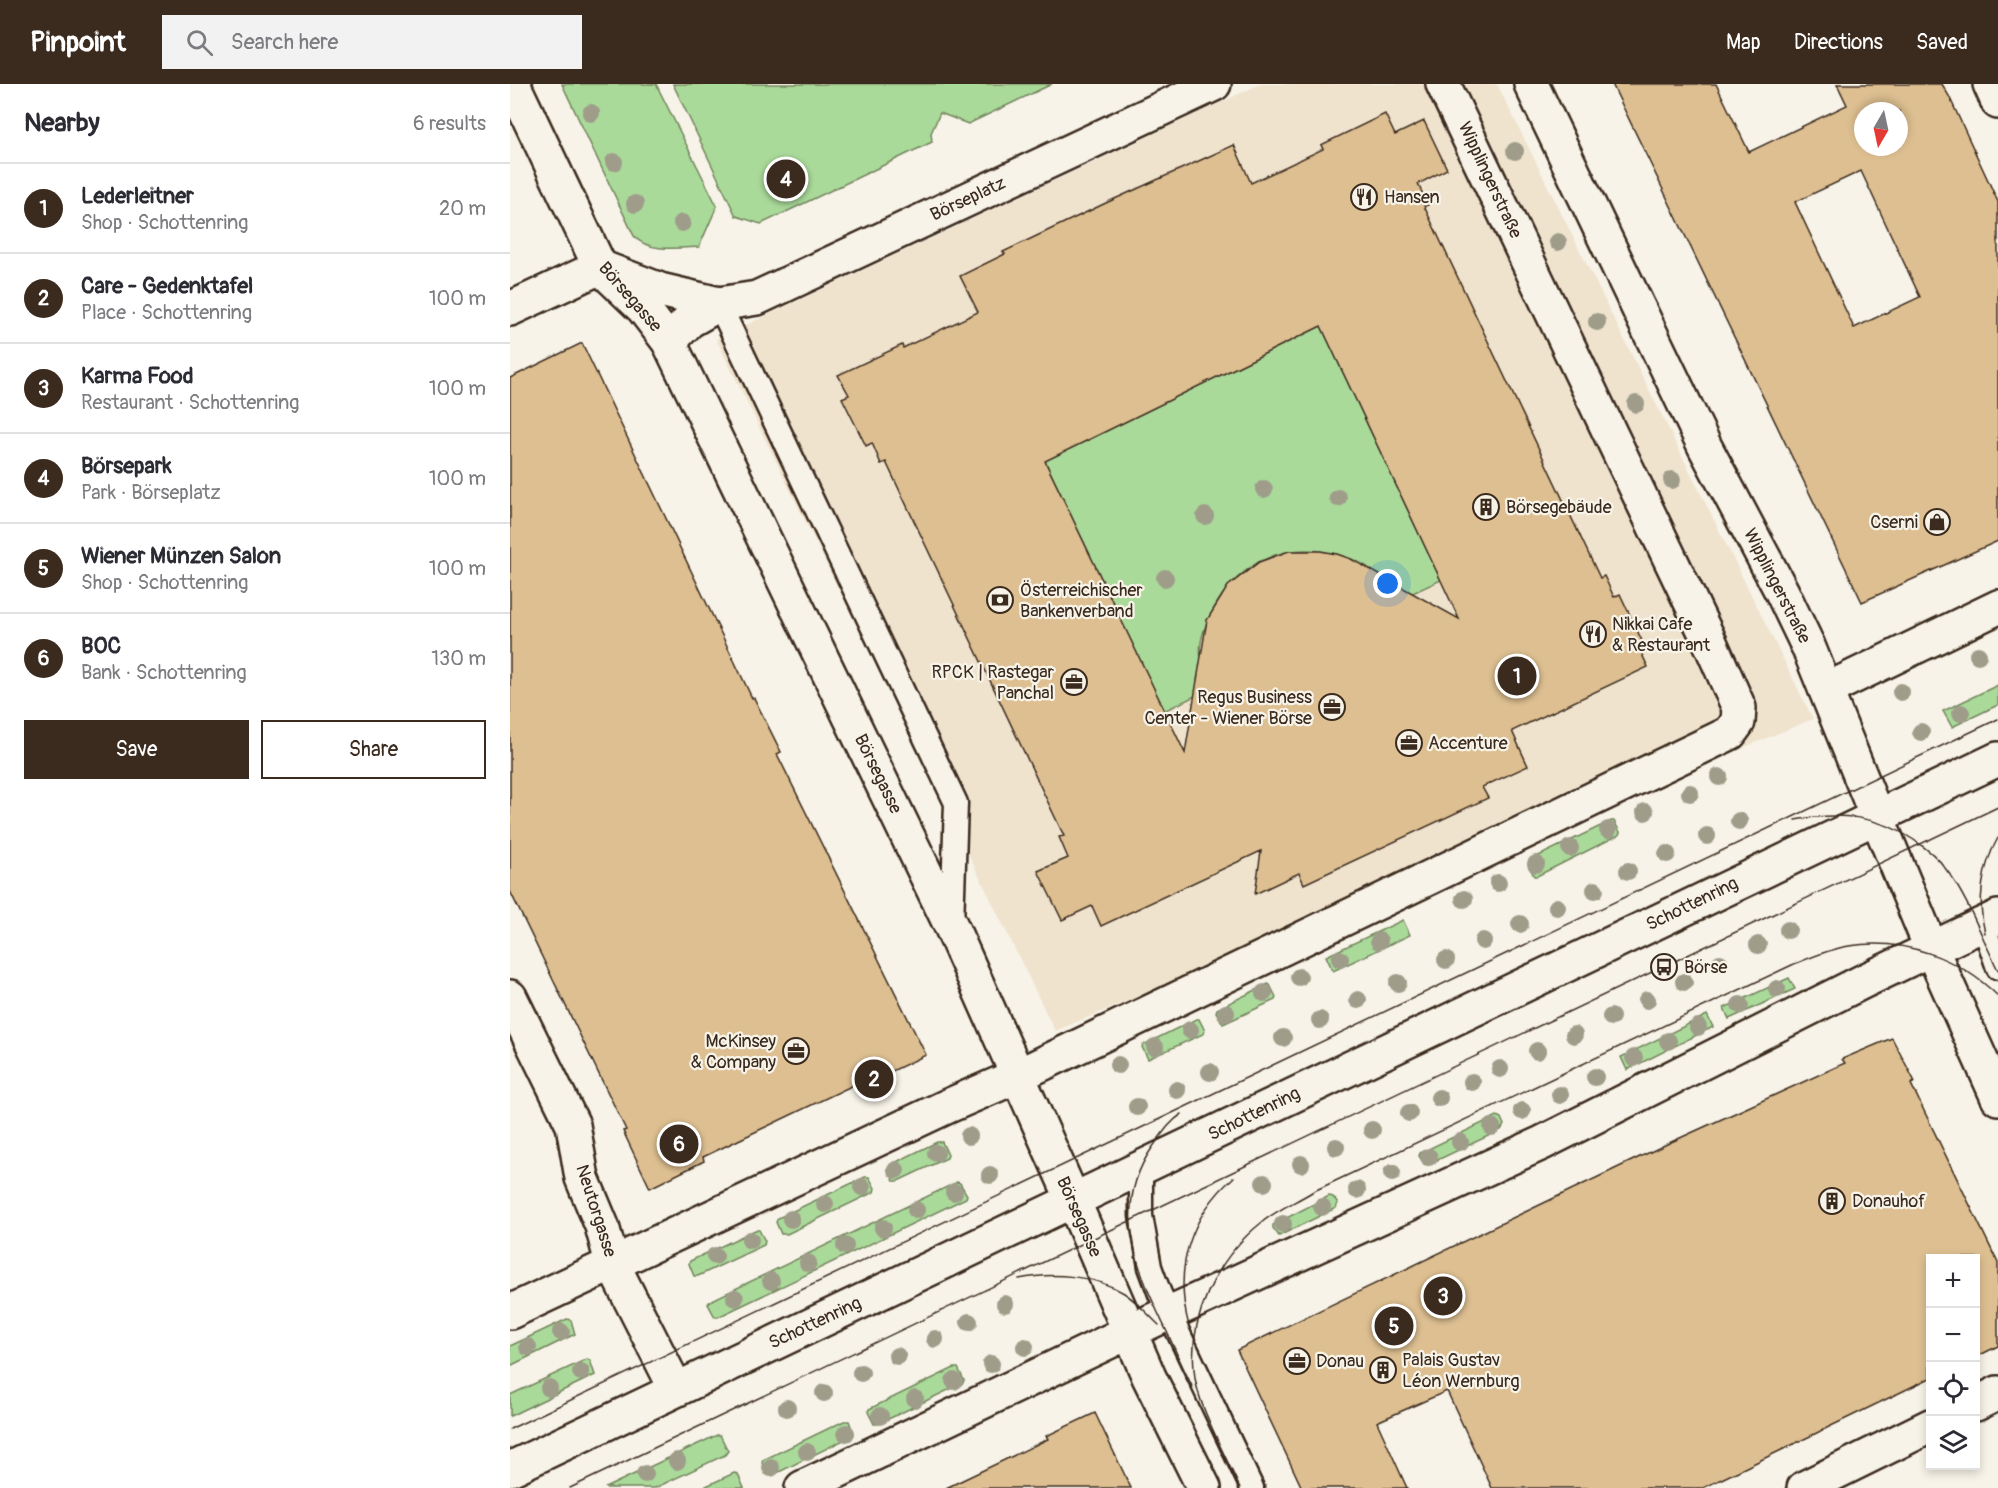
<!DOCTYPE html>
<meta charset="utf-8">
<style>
body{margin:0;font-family:Pangolin,sans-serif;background:#f2f2f3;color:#2b2b33}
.controls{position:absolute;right:18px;bottom:18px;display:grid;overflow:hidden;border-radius:0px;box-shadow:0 3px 9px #0003}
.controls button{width:54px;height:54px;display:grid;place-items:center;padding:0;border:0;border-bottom:2px solid #e1e1e2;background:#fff;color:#2b2b33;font:30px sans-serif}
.compass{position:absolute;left:1344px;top:18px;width:54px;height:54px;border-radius:50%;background:#fff;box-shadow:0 3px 9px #0003;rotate:189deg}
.you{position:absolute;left:878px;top:500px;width:21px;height:21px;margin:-15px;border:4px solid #fff;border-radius:50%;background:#1a73e8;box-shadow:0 0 0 9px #1a73e833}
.badge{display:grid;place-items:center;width:39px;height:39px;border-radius:50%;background:#3b2a1e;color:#fff;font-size:20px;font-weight:700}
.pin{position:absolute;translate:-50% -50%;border:3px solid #fff;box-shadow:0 2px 6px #0006}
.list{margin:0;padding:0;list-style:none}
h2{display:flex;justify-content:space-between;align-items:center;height:78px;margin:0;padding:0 24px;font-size:26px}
h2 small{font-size:20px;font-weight:400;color:#7c7c81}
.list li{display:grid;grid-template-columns:39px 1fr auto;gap:18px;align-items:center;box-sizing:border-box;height:90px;padding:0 24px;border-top:2px solid #e1e1e2}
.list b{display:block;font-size:22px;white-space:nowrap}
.list p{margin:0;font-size:20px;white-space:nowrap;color:#7c7c81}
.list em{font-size:20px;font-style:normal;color:#7c7c81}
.actions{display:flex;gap:12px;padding:18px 24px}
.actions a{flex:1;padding:14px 0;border:2px solid #3b2a1e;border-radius:0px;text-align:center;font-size:21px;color:#3b2a1e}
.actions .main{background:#3b2a1e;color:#fff}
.icon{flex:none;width:33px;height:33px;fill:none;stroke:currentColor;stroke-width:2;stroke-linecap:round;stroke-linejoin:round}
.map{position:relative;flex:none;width:1488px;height:1404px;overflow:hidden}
header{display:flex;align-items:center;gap:36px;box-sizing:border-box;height:84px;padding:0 30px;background:#3b2a1e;color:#fff}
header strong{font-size:28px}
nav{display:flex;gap:33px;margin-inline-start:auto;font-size:21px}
.search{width:420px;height:54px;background:#f2f2f3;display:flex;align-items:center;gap:15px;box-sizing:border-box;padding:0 21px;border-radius:0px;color:#7c7c81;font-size:22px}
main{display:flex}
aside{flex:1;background:#fff}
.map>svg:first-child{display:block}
</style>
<header>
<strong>Pinpoint</strong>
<div class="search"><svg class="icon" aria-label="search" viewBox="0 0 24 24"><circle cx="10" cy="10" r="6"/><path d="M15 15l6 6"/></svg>Search here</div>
<nav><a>Map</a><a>Directions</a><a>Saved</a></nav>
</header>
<main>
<aside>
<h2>Nearby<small>6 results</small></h2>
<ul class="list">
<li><span class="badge">1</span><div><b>Lederleitner</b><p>Shop · Schottenring</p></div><em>20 m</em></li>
<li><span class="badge">2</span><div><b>Care - Gedenktafel</b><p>Place · Schottenring</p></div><em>100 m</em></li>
<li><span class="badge">3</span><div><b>Karma Food</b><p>Restaurant · Schottenring</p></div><em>100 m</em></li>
<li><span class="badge">4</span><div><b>Börsepark</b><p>Park · Börseplatz</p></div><em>100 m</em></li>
<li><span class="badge">5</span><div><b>Wiener Münzen Salon</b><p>Shop · Schottenring</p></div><em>100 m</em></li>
<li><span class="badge">6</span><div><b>BOC</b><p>Bank · Schottenring</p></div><em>130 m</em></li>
</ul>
<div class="actions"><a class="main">Save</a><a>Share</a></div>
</aside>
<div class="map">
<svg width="1488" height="1404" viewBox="0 0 1488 1404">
<rect width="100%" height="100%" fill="#f7f3e8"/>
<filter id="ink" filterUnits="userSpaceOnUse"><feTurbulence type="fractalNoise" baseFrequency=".0167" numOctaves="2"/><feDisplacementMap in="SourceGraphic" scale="12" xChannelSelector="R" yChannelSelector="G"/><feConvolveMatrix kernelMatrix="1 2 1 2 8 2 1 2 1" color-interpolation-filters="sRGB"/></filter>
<g filter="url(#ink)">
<!-- built -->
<path fill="#efe3ce" d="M750,0H987L1303,635L545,947L206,255Z"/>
<!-- green -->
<g fill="#aada9a" stroke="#72825c" stroke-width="1.5">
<path d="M52,0H146L207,122L189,163C169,164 138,169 124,152Z"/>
<path d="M163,0H542L458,40L430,29L421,49L422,58L251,140L226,132Z"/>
<path d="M811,242L931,496L881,519C876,511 873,498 866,491C859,482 845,476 835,473C780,454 730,476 703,526C696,539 688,559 691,574C692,583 700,595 704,603L654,627L535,377Z"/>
<path d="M1488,601V621L1442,643L1433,627Z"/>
<path d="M1101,737H1104L1110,748L1109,751L1027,792H1024L1018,780L1020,776Z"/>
<path d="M893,836L900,851L823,887L816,872Z"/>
<path d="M1279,894L1285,905L1219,935L1214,924Z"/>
<path d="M758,900L760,901L766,913L765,916L713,940L706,928L707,925Z"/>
<path d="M1197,931L1203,943L1117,986L1111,973Z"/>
<path d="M686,935H689L695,947L693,950L638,975L632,963L633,961Z"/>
<path d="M987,1032L991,1034L994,1041L991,1046L917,1081L914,1080L909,1072L910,1069Z"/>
<path d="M427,1058H432L438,1071L437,1074L388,1097H384L378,1086L380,1081Z"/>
<path d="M355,1093H359L365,1104L364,1108L277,1150H271L266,1138L268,1134Z"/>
<path d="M447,1098L450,1099L457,1111L456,1114L208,1233H205L198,1220L200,1217Z"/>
<path d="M819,1112L823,1113L828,1119L826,1124L769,1152L763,1144V1141Z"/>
<path d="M245,1146H249L255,1157L254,1161L188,1192H184L179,1180L180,1177Z"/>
<path d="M57,1235L61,1236L65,1250L0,1282V1262Z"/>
<path d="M77,1275L80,1276L85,1291L0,1332V1311Z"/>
<path d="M444,1284H448L454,1296L453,1299L368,1340H364L358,1328L359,1325Z"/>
<path d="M334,1337H339L344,1350L342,1352L261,1392L258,1391L252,1379L253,1376Z"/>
<path d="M207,1351H210L218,1367L215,1371L145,1404H95Z"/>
<path d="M224,1389L228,1390L234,1404H192Z"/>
</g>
<!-- building -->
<g fill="#ddbf91" stroke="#3b2a1e" stroke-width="1.5" fill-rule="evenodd">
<path d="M1102,0H1206L1239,68L1337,21L1327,0H1432L1439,12L1488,118V457L1352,518ZM1353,27H1389V63H1353ZM1351,87L1410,213L1344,244L1285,118Z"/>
<path d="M875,30L885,51L914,37L937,85L908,100L918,121L914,122L1090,494L1094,492L1104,513L1110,510L1133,559L1128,562L1138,583L1002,647L1018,682L972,703L978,714L794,800L789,789L745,810L751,767L591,842L582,822L552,836L528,787L558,774L549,753L554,752L376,378L371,380L362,359L356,362L332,314L339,311L328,291L392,261L393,264L468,228L450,192L495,170L493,168L598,118L724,61L741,99L813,65L811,61ZM811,242L949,535L841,475L827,470L810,467H779L749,478L718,502L697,536L675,669L535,377Z"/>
<path d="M72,259L242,614H244L271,668L267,670L416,971L359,998L358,994L193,1073L194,1077L140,1104L113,1047L116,1046L0,807V294Z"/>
<path d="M1382,954L1405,998L1401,1000L1488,1179V1262L1466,1273V1174H1420V1294L1193,1404H982L937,1307L867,1338L897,1404H792L727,1266L1159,1059L1335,979L1332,975Z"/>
<path d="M585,1329L621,1404H436L538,1355L536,1352Z"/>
</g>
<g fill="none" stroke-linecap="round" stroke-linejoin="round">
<defs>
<g id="service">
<path d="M209,220L446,719L442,840"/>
<path d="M1473,840L1488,884"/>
<path d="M631,1084V1132L640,1183L650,1210L742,1404"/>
</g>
<g id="minor">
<path d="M3,0L90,183L133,224L159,258L442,844L563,1116"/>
<path d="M1021,0L1195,363L1272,508L1298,562L1367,733"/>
<path d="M1480,0L1488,18"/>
<path d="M0,225L90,183L150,206L209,220"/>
<path d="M159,258L179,237L209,220L247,214L704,0"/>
<path d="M1316,606L1488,523"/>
<path d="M0,913L63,1041L72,1094L92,1142L102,1179L166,1305"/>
<path d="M0,1228L438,1022L507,992L1220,649L1228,638L1229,624L1198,554L933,0"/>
<path d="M292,1404L644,1236L1032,1059L1352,898L1488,833"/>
</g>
<g id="tertiary">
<path d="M1367,733L1424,871L1488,1014"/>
<path d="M563,1116L639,1293L694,1404"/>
</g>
<g id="secondary">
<path d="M1466,1320L1488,1309"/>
<path d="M0,1385L1488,675"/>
<path d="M1294,1404L1420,1342"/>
</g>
</defs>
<!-- service casing -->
<use href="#service" stroke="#3b2a1e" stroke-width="27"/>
<!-- minor casing -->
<use href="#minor" stroke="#3b2a1e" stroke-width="38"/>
<!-- tertiary casing -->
<use href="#tertiary" stroke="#3b2a1e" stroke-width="38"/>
<!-- secondary casing -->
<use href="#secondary" stroke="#3b2a1e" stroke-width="38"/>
<!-- service -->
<use href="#service" stroke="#f7f3e8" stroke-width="22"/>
<!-- minor -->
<use href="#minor" stroke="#f7f3e8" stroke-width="33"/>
<!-- tertiary -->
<use href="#tertiary" stroke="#f7f3e8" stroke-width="33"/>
<!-- secondary -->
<use href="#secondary" stroke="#f7f3e8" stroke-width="33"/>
<!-- tram -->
<g stroke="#3b2a1e" stroke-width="1.5">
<path d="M1285,736C1329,728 1367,731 1404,756C1416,765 1427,772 1435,784C1457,812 1472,854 1488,886"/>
<path d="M1475,849C1467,818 1472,782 1488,754"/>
<path d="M672,1030C659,1038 651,1052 642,1064C599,1126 629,1190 658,1250C666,1268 674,1286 683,1304"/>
<path d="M724,1093C680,1132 663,1184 679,1242L756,1404"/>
<path d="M509,1195C542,1188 584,1191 614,1209C628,1218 637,1230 649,1241"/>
<path d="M0,1345L1488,635"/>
<path d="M703,1347L730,1404"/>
<path d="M707,1355C698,1335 689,1316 685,1294C676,1236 707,1174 751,1139C766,1126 786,1118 802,1108L1282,881C1300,874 1319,865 1339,862C1394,853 1449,874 1488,912"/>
<path d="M60,1404L1488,723"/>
</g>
</g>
<!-- trees -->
<g fill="#9f9d8a">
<circle cx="81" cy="29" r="9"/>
<circle cx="1005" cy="67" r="9"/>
<circle cx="104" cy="78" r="9"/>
<circle cx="125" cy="120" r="9"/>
<circle cx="172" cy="139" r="9"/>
<circle cx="1048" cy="158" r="9"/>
<circle cx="1087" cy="238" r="9"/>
<circle cx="1126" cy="320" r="9"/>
<circle cx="1162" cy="396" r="9"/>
<circle cx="754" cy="405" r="9"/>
<circle cx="828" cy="414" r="9"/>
<circle cx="695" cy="432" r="9"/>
<circle cx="655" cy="494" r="9"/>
<circle cx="1468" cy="571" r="9"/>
<circle cx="1391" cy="608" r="9"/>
<circle cx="1451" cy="629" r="9"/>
<circle cx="1411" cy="648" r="9"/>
<circle cx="1209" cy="693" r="9"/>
<circle cx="1180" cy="709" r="9"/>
<circle cx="1135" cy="728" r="9"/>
<circle cx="1229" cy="737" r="9"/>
<circle cx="1098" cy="746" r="9"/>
<circle cx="1197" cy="752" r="9"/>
<circle cx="1060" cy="764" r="9"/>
<circle cx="1157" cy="770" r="9"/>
<circle cx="1026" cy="780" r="9"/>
<circle cx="1118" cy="787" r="9"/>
<circle cx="988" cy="799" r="9"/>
<circle cx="1085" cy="806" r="9"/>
<circle cx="954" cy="815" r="9"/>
<circle cx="1047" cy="823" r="9"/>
<circle cx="1010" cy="840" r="9"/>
<circle cx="1278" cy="846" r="9"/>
<circle cx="869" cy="857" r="9"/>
<circle cx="973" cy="857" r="9"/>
<circle cx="1248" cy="861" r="9"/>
<circle cx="830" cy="875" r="9"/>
<circle cx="936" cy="876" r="9"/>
<circle cx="1210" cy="879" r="9"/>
<circle cx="789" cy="893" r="9"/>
<circle cx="1174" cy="898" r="9"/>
<circle cx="888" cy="899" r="9"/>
<circle cx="1267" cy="905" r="9"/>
<circle cx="754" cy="909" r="9"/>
<circle cx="848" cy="916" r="9"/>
<circle cx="1137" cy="916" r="9"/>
<circle cx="1230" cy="921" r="9"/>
<circle cx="716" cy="929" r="9"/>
<circle cx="1101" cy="933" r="9"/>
<circle cx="810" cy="936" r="9"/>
<circle cx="1188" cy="943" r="9"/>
<circle cx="680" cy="946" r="9"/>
<circle cx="1064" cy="951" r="9"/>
<circle cx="773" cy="954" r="9"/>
<circle cx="1158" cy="957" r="9"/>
<circle cx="645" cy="963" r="9"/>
<circle cx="1027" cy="967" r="9"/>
<circle cx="1124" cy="974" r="9"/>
<circle cx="608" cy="981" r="9"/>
<circle cx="990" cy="985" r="9"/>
<circle cx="700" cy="988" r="9"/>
<circle cx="1085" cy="993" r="9"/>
<circle cx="962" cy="998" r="9"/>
<circle cx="667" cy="1006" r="9"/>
<circle cx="1050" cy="1011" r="9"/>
<circle cx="929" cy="1014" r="9"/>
<circle cx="627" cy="1023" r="9"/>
<circle cx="1012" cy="1027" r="9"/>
<circle cx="899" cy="1029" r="9"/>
<circle cx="982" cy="1043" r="9"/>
<circle cx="862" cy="1046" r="9"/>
<circle cx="459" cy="1052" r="9"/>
<circle cx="950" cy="1058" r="9"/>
<circle cx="826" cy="1063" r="9"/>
<circle cx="426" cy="1069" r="9"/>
<circle cx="919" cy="1073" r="9"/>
<circle cx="791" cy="1080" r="9"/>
<circle cx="386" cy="1086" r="9"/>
<circle cx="882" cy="1089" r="9"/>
<circle cx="480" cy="1091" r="9"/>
<circle cx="754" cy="1099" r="9"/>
<circle cx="352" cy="1103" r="9"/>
<circle cx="847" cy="1106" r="9"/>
<circle cx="444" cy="1108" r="9"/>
<circle cx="315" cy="1120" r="9"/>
<circle cx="812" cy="1123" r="9"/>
<circle cx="406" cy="1126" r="9"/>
<circle cx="281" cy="1135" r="9"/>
<circle cx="773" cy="1140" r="9"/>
<circle cx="373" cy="1144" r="9"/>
<circle cx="240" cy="1156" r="9"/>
<circle cx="335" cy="1162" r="9"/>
<circle cx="205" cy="1172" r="9"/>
<circle cx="298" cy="1179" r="9"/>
<circle cx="261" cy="1197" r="9"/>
<circle cx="225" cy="1214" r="9"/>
<circle cx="495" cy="1220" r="9"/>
<circle cx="459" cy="1238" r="9"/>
<circle cx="51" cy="1248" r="9"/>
<circle cx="425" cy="1255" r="9"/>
<circle cx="18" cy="1263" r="9"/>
<circle cx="515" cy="1263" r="9"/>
<circle cx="387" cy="1272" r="9"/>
<circle cx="481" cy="1280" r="9"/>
<circle cx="71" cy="1288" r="9"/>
<circle cx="351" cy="1289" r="9"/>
<circle cx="444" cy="1297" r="9"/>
<circle cx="39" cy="1304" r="9"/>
<circle cx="314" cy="1309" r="9"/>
<circle cx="405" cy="1315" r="9"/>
<circle cx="277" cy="1324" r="9"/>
<circle cx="370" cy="1332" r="9"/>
<circle cx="336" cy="1349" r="9"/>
<circle cx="297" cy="1368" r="9"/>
<circle cx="167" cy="1377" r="9"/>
<circle cx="261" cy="1384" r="9"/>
<circle cx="135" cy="1390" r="9"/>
</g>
</g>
<!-- icons -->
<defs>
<symbol id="restaurant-ring" viewBox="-11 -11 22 22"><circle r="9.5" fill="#f7f3e8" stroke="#3b2a1e" stroke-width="1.5"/><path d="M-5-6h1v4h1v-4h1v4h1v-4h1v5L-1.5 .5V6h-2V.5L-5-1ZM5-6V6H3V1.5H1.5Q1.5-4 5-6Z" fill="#3b2a1e"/></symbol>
<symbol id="building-ring" viewBox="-11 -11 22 22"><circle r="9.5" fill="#f7f3e8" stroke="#3b2a1e" stroke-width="1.5"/><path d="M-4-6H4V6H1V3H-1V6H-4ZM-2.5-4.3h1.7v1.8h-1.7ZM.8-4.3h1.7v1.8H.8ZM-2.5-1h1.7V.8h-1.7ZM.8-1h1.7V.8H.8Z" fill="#3b2a1e"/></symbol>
<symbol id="shop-ring" viewBox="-11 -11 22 22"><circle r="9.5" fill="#f7f3e8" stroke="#3b2a1e" stroke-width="1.5"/><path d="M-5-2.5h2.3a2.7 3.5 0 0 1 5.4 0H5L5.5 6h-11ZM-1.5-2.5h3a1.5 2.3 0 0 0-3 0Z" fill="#3b2a1e"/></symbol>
<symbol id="bank-ring" viewBox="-11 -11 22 22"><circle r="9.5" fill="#f7f3e8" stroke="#3b2a1e" stroke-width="1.5"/><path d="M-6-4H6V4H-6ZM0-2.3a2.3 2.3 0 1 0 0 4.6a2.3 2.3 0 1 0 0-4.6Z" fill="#3b2a1e"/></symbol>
<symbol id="office-ring" viewBox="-11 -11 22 22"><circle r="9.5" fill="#f7f3e8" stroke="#3b2a1e" stroke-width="1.5"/><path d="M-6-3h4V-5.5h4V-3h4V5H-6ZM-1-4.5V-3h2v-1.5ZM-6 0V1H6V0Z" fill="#3b2a1e"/></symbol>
<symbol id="bus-ring" viewBox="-11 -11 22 22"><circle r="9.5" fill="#f7f3e8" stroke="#3b2a1e" stroke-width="1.5"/><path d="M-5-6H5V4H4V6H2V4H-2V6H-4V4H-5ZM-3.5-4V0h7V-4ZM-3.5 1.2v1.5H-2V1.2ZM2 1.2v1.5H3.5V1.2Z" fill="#3b2a1e"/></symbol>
</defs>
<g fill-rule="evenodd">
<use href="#restaurant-ring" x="839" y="98" width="30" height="30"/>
<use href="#building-ring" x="961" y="408" width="30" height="30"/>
<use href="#shop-ring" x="1412" y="423" width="30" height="30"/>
<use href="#bank-ring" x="475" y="501" width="30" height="30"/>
<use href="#restaurant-ring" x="1068" y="535" width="30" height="30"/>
<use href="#office-ring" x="549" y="583" width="30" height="30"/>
<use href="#office-ring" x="807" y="608" width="30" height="30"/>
<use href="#office-ring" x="884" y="644" width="30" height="30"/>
<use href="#bus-ring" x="1139" y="868" width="30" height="30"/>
<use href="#office-ring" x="271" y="952" width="30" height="30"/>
<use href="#building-ring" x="1307" y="1102" width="30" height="30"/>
<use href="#office-ring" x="772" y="1262" width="30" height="30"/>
<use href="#building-ring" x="858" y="1271" width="30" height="30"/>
</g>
<g text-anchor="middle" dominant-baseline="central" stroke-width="4.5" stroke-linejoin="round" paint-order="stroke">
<!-- street labels -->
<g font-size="18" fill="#3b2a1e" stroke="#f7f3e8">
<text transform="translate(980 96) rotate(65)">Wipplingerstraße</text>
<text transform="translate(458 115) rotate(-25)">Börseplatz</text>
<text transform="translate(120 213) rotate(49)">Börsegasse</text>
<text transform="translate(1267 502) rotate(63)">Wipplingerstraße</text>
<text transform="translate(368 690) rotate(64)">Börsegasse</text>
<text transform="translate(1182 820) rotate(-26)">Schottenring</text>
<text transform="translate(744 1030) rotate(-26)">Schottenring</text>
<text transform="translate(86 1127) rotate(72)">Neutorgasse</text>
<text transform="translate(569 1133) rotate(66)">Börsegasse</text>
<text transform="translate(305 1239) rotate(-25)">Schottenring</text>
</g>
<!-- poi labels -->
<g font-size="18" fill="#3b2a1e" stroke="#f7f3e8" text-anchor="start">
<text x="874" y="113">Hansen</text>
<text x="996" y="423">Börsegebäude</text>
<text x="1408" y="438" text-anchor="end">Cserni</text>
<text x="510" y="506">Österreichischer<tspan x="510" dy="21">Bankenverband</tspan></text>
<text x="1102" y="540">Nikkai Cafe<tspan x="1102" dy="21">&amp; Restaurant</tspan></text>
<text x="544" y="588" text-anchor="end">RPCK | Rastegar<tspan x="544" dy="21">Panchal</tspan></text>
<text x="802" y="613" text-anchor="end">Regus Business<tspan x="802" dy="21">Center - Wiener Börse</tspan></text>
<text x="918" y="659">Accenture</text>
<text x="1174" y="883">Börse</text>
<text x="266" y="957" text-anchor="end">McKinsey<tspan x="266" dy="21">&amp; Company</tspan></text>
<text x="1342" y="1117">Donauhof</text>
<text x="892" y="1276">Palais Gustav<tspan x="892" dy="21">Léon Wernburg</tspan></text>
<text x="806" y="1277">Donau</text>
</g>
</g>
</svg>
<div class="controls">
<button>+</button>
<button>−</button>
<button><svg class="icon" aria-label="locate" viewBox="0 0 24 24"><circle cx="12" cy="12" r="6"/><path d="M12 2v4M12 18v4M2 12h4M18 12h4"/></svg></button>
<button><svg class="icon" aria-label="layers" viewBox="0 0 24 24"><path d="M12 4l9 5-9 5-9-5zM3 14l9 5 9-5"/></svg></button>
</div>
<svg class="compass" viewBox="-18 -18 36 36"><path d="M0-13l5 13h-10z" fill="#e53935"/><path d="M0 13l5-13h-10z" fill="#7c7c81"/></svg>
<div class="you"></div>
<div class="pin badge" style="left:1007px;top:592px">1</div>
<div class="pin badge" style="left:364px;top:995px">2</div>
<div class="pin badge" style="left:933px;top:1212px">3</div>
<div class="pin badge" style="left:276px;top:95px">4</div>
<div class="pin badge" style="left:884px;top:1242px">5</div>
<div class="pin badge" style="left:169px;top:1060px">6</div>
</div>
</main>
